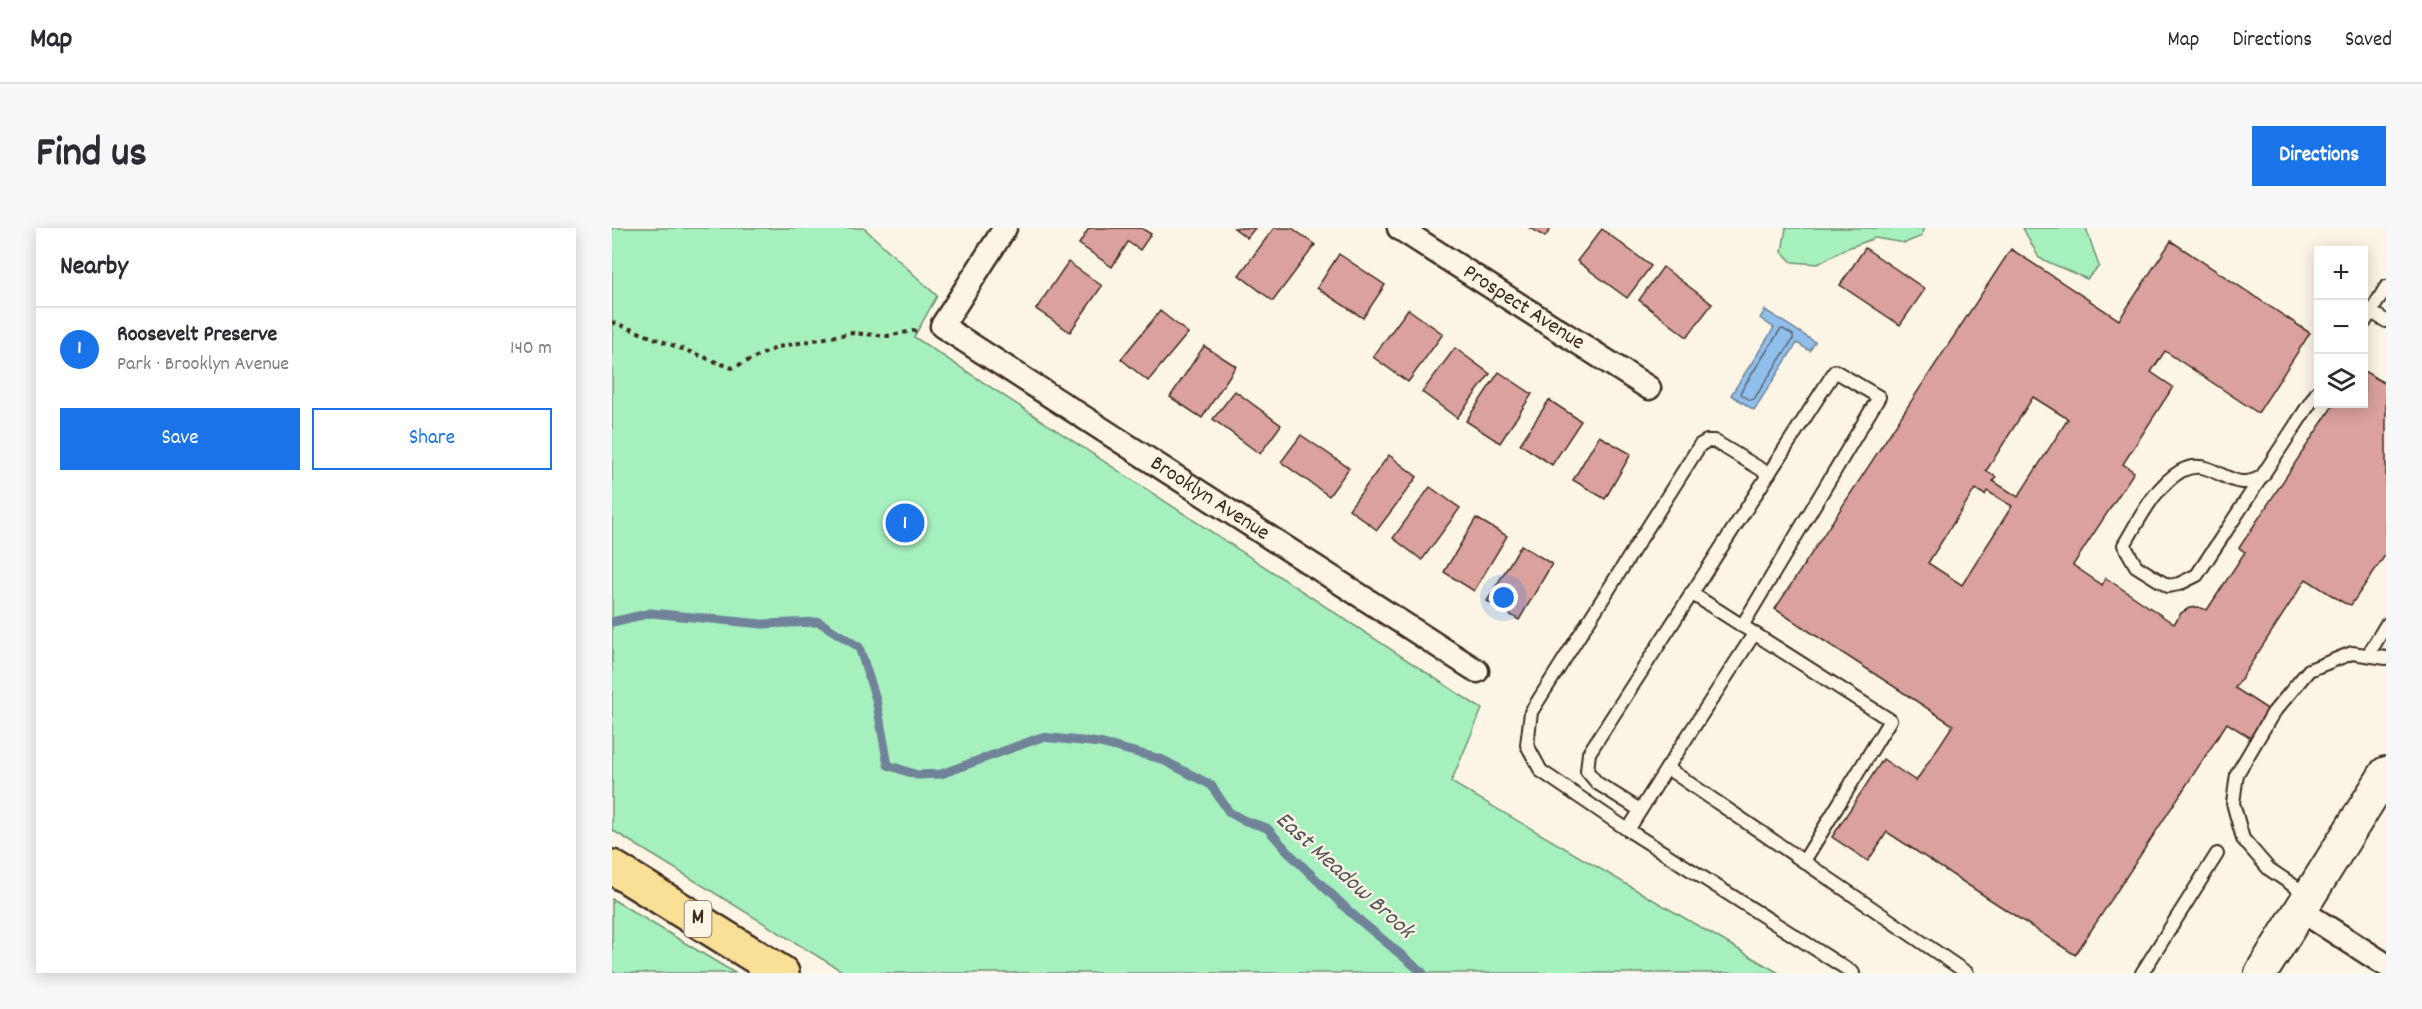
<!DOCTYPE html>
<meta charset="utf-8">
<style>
body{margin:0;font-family:Dekko,sans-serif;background:#f7f7f7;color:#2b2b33}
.controls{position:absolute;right:18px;top:18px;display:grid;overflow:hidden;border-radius:0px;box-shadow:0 3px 15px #0003}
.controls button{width:54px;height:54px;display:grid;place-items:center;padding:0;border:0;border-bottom:2px solid #e1e1e2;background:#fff;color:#2b2b33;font:30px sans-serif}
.you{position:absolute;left:892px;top:370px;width:21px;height:21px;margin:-15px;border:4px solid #fff;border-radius:50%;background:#1a73e8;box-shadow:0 0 0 9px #1a73e833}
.badge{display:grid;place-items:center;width:39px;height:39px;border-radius:50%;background:#1a73e8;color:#fff;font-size:20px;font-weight:700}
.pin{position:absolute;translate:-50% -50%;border:3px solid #fff;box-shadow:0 2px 6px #0006}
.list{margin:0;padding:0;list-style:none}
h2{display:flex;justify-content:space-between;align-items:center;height:78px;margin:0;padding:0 24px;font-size:26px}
h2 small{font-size:20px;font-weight:400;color:#7c7c81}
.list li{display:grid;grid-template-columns:39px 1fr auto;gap:18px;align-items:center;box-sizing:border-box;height:84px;padding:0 24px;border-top:2px solid #e1e1e2}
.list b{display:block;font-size:22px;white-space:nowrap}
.list p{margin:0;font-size:20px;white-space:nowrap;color:#7c7c81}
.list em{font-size:20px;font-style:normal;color:#7c7c81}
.actions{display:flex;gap:12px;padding:18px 24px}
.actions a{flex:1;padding:14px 0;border:2px solid #1a73e8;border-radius:0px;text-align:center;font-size:21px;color:#1a73e8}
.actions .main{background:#1a73e8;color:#fff}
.icon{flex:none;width:33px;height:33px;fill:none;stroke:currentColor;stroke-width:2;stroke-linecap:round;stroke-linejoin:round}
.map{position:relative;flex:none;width:1774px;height:745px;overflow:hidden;border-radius:0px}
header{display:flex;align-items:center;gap:36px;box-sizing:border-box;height:84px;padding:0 30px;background:#fff;border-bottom:2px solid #e1e1e2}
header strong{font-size:28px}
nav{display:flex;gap:33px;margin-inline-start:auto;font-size:21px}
.intro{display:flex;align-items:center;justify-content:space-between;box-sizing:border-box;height:144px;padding:0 36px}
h1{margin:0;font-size:42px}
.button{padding:15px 27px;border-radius:0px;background:#1a73e8;color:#fff;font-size:21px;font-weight:700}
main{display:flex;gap:36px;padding:0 36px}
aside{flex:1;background:#fff;border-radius:0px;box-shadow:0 3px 15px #0003}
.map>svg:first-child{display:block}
</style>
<header>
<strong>Map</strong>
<nav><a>Map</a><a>Directions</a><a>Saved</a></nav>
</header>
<div class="intro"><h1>Find us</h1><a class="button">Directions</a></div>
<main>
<aside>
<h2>Nearby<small></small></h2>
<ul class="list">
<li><span class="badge">1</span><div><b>Roosevelt Preserve</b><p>Park · Brooklyn Avenue</p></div><em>140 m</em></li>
</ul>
<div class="actions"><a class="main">Save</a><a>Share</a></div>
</aside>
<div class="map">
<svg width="1774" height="745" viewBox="0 0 1774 745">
<rect width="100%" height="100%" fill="#fcf5e5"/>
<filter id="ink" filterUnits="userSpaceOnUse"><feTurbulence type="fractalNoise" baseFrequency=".0167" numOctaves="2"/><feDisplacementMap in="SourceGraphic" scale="12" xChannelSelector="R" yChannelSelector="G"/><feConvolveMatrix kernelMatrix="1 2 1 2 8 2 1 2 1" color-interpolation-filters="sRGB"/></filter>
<g filter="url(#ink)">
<!-- green -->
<g fill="#a6f0be" stroke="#708d6e" stroke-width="1.5">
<path d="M0,0H252L325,68L302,109L870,481L839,554L1167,745H233L0,602Z"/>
<path d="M1174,0H1311L1310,8L1293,15L1263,10L1233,21L1206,36L1180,34L1170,24Z"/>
<path d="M1411,0H1474L1487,38L1475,51L1427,30Z"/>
<path d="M0,671L123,745H0Z"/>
</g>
<!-- water -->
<path fill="#91bfeb" stroke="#6f8399" stroke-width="1.5" d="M1153,82L1203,114L1198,123L1185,115L1142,182L1119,167L1162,100L1148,90Z"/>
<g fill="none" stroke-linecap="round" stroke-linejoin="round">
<!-- shore -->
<path stroke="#5d6670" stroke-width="1.5" d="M1171,101L1181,107V111L1142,171L1138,172L1129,166V163L1168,102Z"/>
<!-- stream -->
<path stroke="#6f8399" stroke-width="9" d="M0,394L39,385L150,396L207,394L247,419L264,471L276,537L305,547L329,546L430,509L488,515L549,531L599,557L617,584L631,592L655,600L679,627L739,685L811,745"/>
</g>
<!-- building -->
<g fill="#dba19c" stroke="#3b2a1e" stroke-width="1.5" fill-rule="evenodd">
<path d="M477,0H529L539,6L528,22L516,14L500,39L467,16Z"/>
<path d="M622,0H643L635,10Z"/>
<path d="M662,0H680L703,17L661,73L627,47Z"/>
<path d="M918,0H939L933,9Z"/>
<path d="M990,1L1039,38L1015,70L965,33Z"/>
<path d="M1559,13L1698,105L1646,185L1553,123L1539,144L1561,159L1511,236L1522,244L1461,337L1490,357L1494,350L1562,396L1569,385L1577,380L1586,379L1595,382L1633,324L1627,320L1722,176H1752V143L1774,156V326L1739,377L1732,375L1694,351L1623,460L1660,484L1642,512L1615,495L1463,727L1275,604L1256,633L1220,609L1271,531L1304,553L1341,497L1163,381L1399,21L1507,92ZM1421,169L1456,191L1406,269L1381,253L1384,249L1374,243ZM1363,261L1373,267L1375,263L1400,278L1350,357L1316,335Z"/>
<path d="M1253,20L1313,61L1288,97L1228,57Z"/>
<path d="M727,26L773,57L751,90L705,60Z"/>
<path d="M456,34L490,58L458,104L424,81Z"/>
<path d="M1051,39L1100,76L1075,109L1027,72Z"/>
<path d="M796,81L831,106L796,154L761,129Z"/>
<path d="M548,83L576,105L536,153L509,131Z"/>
<path d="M592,118L624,138L590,190L558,169Z"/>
<path d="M843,120L878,146L845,190L810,164Z"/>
<path d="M887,144L920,166L888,215L854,193Z"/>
<path d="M623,163L669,197L648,226L601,191Z"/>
<path d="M937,172L969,193L940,237L908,216Z"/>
<path d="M689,207L737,240L717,268L669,234Z"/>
<path d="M987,208L1019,226L993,271L961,252Z"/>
<path d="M777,227L805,249L765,302L737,281Z"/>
<path d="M818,259L848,280L810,332L781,310Z"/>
<path d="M864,290L895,308L862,363L832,344Z"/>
<path d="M909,317L940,336L907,392L875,373Z"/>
</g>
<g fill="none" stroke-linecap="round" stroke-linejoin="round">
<defs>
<g id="lane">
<path d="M1774,59L1759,84L1774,93"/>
<path d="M1752,95L1759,84"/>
<path d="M1157,246L1102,213H1095L1088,217L919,484L915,517L929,543L1016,602L1241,745"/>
<path d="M1652,247C1618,271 1602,225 1569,243C1543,258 1527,292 1512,317L1524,338L1556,358L1567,356L1585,347L1706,163"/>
<path d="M1079,365L1278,492L1192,633"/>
<path d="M1756,427L1774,397"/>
<path d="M1055,540L1142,406"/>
<path d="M1028,582L985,555L975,543L977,525L1223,143L1267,169L1130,398"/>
<path d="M1016,602L1055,540L1355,745"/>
<path d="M1697,668L1657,641L1631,611L1621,575L1625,546L1661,485L1697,442L1740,425L1774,430"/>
<path d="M1530,745L1605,626"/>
</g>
<g id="street">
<path id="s1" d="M393,0L330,98L865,443"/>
<path id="s2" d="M787,0L1037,160"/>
<path d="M1690,683L1774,737"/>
</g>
<path id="secondary" d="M1649,745L1774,545"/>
<path id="highway" d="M0,639L170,745"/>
</defs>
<!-- lane casing -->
<use href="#lane" stroke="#3b2a1e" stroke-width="16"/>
<!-- street casing -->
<use href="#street" stroke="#3b2a1e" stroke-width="27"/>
<!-- secondary casing -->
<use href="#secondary" stroke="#3b2a1e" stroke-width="36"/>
<!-- highway casing -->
<use href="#highway" stroke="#3b2a1e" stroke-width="38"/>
<!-- path -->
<path stroke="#3b2a1e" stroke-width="4" stroke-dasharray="4.5 4.5" stroke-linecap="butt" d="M0,94L120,140L166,119L240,105L275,108L306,102"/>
<!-- lane -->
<use href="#lane" stroke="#fcf5e5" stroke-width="12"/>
<!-- street -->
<use href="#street" stroke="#fcf5e5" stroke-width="22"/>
<!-- secondary -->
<use href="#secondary" stroke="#fcf5e5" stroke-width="32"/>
<!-- highway -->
<use href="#highway" stroke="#fadf96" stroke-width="33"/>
</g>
</g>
<g text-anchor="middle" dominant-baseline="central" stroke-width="4.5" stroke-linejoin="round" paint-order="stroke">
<!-- shield labels -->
<rect fill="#fcf5e5" stroke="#75675a" stroke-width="1.5" x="72.5" y="673" width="27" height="36" rx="4.5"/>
<g font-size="21" font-weight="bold" fill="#3b2a1e">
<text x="86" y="691">M</text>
</g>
<!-- street labels -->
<g font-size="22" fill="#3b2a1e" stroke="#fcf5e5">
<text stroke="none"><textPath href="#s2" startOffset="148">Prospect Avenue</textPath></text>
<text stroke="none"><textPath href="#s1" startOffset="435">Brooklyn Avenue</textPath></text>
</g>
<!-- water labels -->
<g font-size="24" font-style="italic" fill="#55575c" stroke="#fcf5e5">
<text transform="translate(732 648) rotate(42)">East Meadow Brook</text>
</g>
</g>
</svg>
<div class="controls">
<button>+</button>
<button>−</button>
<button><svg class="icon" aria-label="layers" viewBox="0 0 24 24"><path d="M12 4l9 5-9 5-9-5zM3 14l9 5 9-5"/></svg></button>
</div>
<div class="you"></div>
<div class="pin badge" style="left:293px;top:295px">1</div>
</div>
</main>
